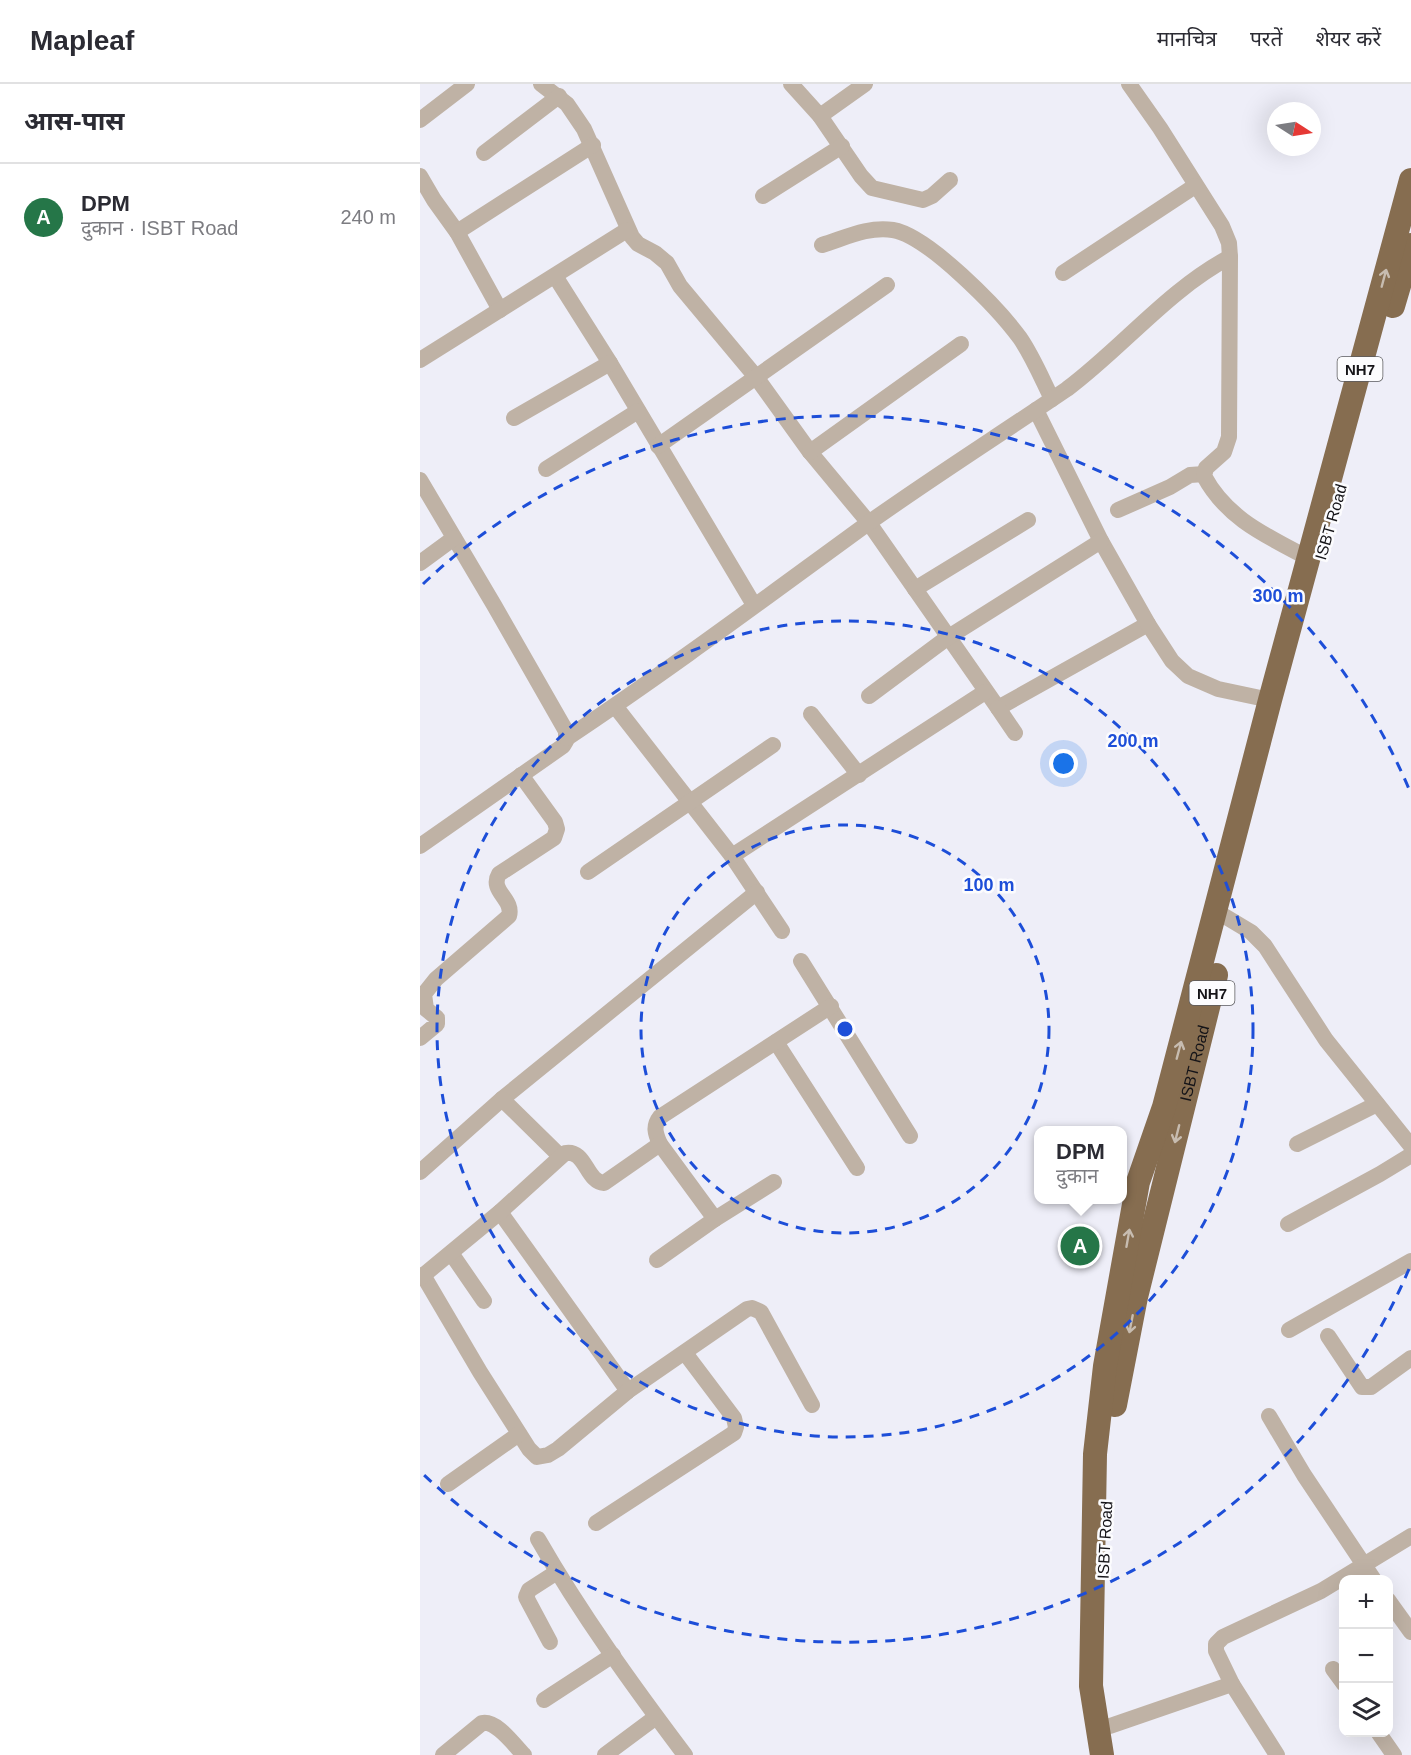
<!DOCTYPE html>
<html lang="hi">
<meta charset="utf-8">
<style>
body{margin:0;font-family:Helvetica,"Noto Sans Devanagari",sans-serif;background:#f7f7f7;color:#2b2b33}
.controls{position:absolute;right:18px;bottom:18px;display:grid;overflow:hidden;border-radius:12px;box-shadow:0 6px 24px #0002}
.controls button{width:54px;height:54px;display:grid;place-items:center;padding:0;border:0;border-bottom:2px solid #e1e1e2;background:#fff;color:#2b2b33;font:30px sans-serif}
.compass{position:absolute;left:847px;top:18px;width:54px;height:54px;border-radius:50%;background:#fff;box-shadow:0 6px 24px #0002;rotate:102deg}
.you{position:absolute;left:644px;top:680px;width:21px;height:21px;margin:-15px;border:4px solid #fff;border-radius:50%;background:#1a73e8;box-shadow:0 0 0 9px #1a73e833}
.badge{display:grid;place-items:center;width:39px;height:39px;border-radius:50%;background:#257648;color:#fff;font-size:20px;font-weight:700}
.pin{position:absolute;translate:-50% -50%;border:3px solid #fff;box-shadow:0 2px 6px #0006}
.popup{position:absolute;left:614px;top:1042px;width:93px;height:78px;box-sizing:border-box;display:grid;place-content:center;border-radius:12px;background:#fff;filter:drop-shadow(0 2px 4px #0005);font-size:20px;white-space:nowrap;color:#7c7c81}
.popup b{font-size:22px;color:#2b2b33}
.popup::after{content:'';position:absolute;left:50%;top:100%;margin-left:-12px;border:12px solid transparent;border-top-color:#fff}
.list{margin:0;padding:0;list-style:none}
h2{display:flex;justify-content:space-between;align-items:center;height:78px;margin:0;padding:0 24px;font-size:26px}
h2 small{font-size:20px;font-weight:400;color:#7c7c81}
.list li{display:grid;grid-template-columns:39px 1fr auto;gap:18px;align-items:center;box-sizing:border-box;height:108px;padding:0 24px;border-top:2px solid #e1e1e2}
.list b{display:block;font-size:22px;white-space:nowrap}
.list p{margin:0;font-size:20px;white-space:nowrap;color:#7c7c81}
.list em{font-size:20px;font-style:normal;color:#7c7c81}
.icon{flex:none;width:33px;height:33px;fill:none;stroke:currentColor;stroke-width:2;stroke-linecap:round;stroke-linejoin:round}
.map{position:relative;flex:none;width:991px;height:1671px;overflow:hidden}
header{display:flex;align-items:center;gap:36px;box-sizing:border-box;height:84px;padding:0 30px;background:#fff;border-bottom:2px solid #e1e1e2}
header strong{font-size:28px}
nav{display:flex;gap:33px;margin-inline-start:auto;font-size:21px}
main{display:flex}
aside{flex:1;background:#fff}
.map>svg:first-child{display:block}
</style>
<header>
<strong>Mapleaf</strong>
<nav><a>मानचित्र</a><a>परतें</a><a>शेयर करें</a></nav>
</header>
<main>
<aside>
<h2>आस-पास<small></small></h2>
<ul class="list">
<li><span class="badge">A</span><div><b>DPM</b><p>दुकान · ISBT Road</p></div><em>240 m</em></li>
</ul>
</aside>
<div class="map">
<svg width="991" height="1671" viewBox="0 0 991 1671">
<rect width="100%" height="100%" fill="#eeeef8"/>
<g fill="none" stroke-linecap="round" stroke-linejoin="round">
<!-- minor -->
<g stroke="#bfb2a5" stroke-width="16">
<path d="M121,0L147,20L164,45L212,153L218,160L235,169L247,179L260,202L336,293L390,368L449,439L578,624L728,540"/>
<path d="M371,0L400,32"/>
<path d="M445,0L400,32L441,92L452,104L503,116L512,112L530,96"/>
<path d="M709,0L740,44L802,142L809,159L810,173"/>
<path d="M0,36L47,0"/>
<path d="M64,69L139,12"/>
<path d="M0,92L14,116L37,148L80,226"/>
<path d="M343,112L422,62"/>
<path d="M37,148L173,61"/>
<path d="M402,161C425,154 448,142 473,146C508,152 578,224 600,254C613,273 622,295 632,315"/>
<path d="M643,189L775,102"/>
<path d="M135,192L190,279L334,521"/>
<path d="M0,276L207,146"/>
<path d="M616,326L681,457L728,540L752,577L768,592L798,605L850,616"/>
<path d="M94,334L190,279"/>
<path d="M238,362L467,201"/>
<path d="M390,368L541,260"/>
<path d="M126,385L218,327"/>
<path d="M0,396L74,521L146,647V657L143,662L0,762"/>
<path d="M698,426L750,403L770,391L784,390"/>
<path d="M0,479L34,454"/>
<path d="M495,505L608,436"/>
<path d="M449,612L527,554L681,457"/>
<path d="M195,622L312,772L362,847"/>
<path d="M578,624L595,649"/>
<path d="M391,630L439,691"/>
<path d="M147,654C249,586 348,512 447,440C513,393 581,350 647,305C703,263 748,206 810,173L809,353L804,368L786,384L784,392C807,435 847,452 888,474"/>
<path d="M312,772L565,608"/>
<path d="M168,788L353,661"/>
<path d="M796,827L831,848L845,862L906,956L991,1062"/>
<path d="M381,877L490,1052"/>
<path d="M0,954L17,940V934L6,925L4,910L16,895L89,832C94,815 69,807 79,790L134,754L137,745L135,738L101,691"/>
<path d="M356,958L437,1084"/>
<path d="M82,1015L337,808"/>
<path d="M877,1060L957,1020"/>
<path d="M0,1088L82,1015L140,1072"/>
<path d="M354,1098L295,1135L240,1060C235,1049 233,1042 240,1033L411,922"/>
<path d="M80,1128L208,1307"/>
<path d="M868,1140L960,1090L991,1071"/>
<path d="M31,1169L64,1217"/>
<path d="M237,1176L295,1135"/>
<path d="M3,1191L60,1288L109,1365L117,1373L128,1371L138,1365L208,1307L327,1225L332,1224L341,1228L392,1321"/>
<path d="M0,1194L80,1128L145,1069C166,1065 166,1098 184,1099L240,1060"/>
<path d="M869,1246L991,1177"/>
<path d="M908,1252L942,1303H951L991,1274"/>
<path d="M849,1332L884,1391L954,1496"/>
<path d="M28,1400L99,1350"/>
<path d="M176,1439L314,1349L316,1343L314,1334L265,1269"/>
<path d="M118,1455C161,1530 213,1602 265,1671"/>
<path d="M968,1516L991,1548"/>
<path d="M130,1558L106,1513L109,1506L137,1488"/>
<path d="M913,1585L924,1600"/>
<path d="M812,1600L857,1671"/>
<path d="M124,1616L193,1571"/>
<path d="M690,1642L812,1600L796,1567V1560L803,1553L901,1507L991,1452"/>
<path d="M958,1648L974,1671"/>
<path d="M23,1671L62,1639C77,1636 94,1661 104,1671"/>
<path d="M185,1671L236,1633"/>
</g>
<!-- highway -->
<g stroke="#866d50" stroke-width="24">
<path d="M973,222L991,161"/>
<path id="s1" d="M695,1321L716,1213L796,891"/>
<path d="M682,1671L671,1602L675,1370L685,1282L718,1098L744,1023L850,616L991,96"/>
</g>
</g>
<!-- one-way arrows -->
<defs><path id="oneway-shaft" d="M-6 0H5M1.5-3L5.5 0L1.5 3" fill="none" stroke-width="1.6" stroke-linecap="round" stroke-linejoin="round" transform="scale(1.5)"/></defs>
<g stroke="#c7bcb0">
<use href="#oneway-shaft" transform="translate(964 194) rotate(-75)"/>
<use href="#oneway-shaft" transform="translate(759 966) rotate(-75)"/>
<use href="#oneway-shaft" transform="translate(757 1050) rotate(104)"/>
<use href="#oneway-shaft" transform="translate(708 1154) rotate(-80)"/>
<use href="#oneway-shaft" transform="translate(711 1240) rotate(101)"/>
</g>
<!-- distance rings -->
<g fill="none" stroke="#1d4ed8" stroke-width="3" stroke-dasharray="10 8">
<circle cx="425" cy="945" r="204"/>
<circle cx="425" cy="945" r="408"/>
<path d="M989 1185A613 613 0 0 1 3 1390M3 500A613 613 0 0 1 989 705"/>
</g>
<g text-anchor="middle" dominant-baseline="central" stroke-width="5" stroke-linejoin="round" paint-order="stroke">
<!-- shield labels -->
<g fill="#fcfcfe" stroke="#5a5a5d" stroke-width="1.5">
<rect x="917.5" y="273" width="45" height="24" rx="4.5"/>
<rect x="769.5" y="897" width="45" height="24" rx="4.5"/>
</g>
<g font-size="15" font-weight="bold" fill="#151418">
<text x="940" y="285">NH7</text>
<text x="792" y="909">NH7</text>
</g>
<!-- street labels -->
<g font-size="16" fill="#151418" stroke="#fcfcfe">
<text transform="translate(911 438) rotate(-74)">ISBT Road</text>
<text stroke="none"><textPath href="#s1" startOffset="351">ISBT Road</textPath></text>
<text transform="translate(685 1456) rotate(-87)">ISBT Road</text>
</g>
</g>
<circle cx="425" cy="945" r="9" fill="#1d4ed8" stroke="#fcfcfe" stroke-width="3"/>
<g font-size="18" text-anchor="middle" font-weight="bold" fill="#1d4ed8" stroke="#fcfcfe" stroke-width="5" stroke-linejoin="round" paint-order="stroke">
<text x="858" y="518">300 m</text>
<text x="713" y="663">200 m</text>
<text x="569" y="807">100 m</text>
</g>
</svg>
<div class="controls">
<button>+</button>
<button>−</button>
<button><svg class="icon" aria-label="layers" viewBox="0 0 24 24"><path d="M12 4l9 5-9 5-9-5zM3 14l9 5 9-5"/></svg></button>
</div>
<svg class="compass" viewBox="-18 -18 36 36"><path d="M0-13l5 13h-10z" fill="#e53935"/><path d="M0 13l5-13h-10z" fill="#7c7c81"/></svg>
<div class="you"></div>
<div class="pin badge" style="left:660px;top:1162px">A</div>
<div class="popup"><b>DPM</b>दुकान</div>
</div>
</main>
